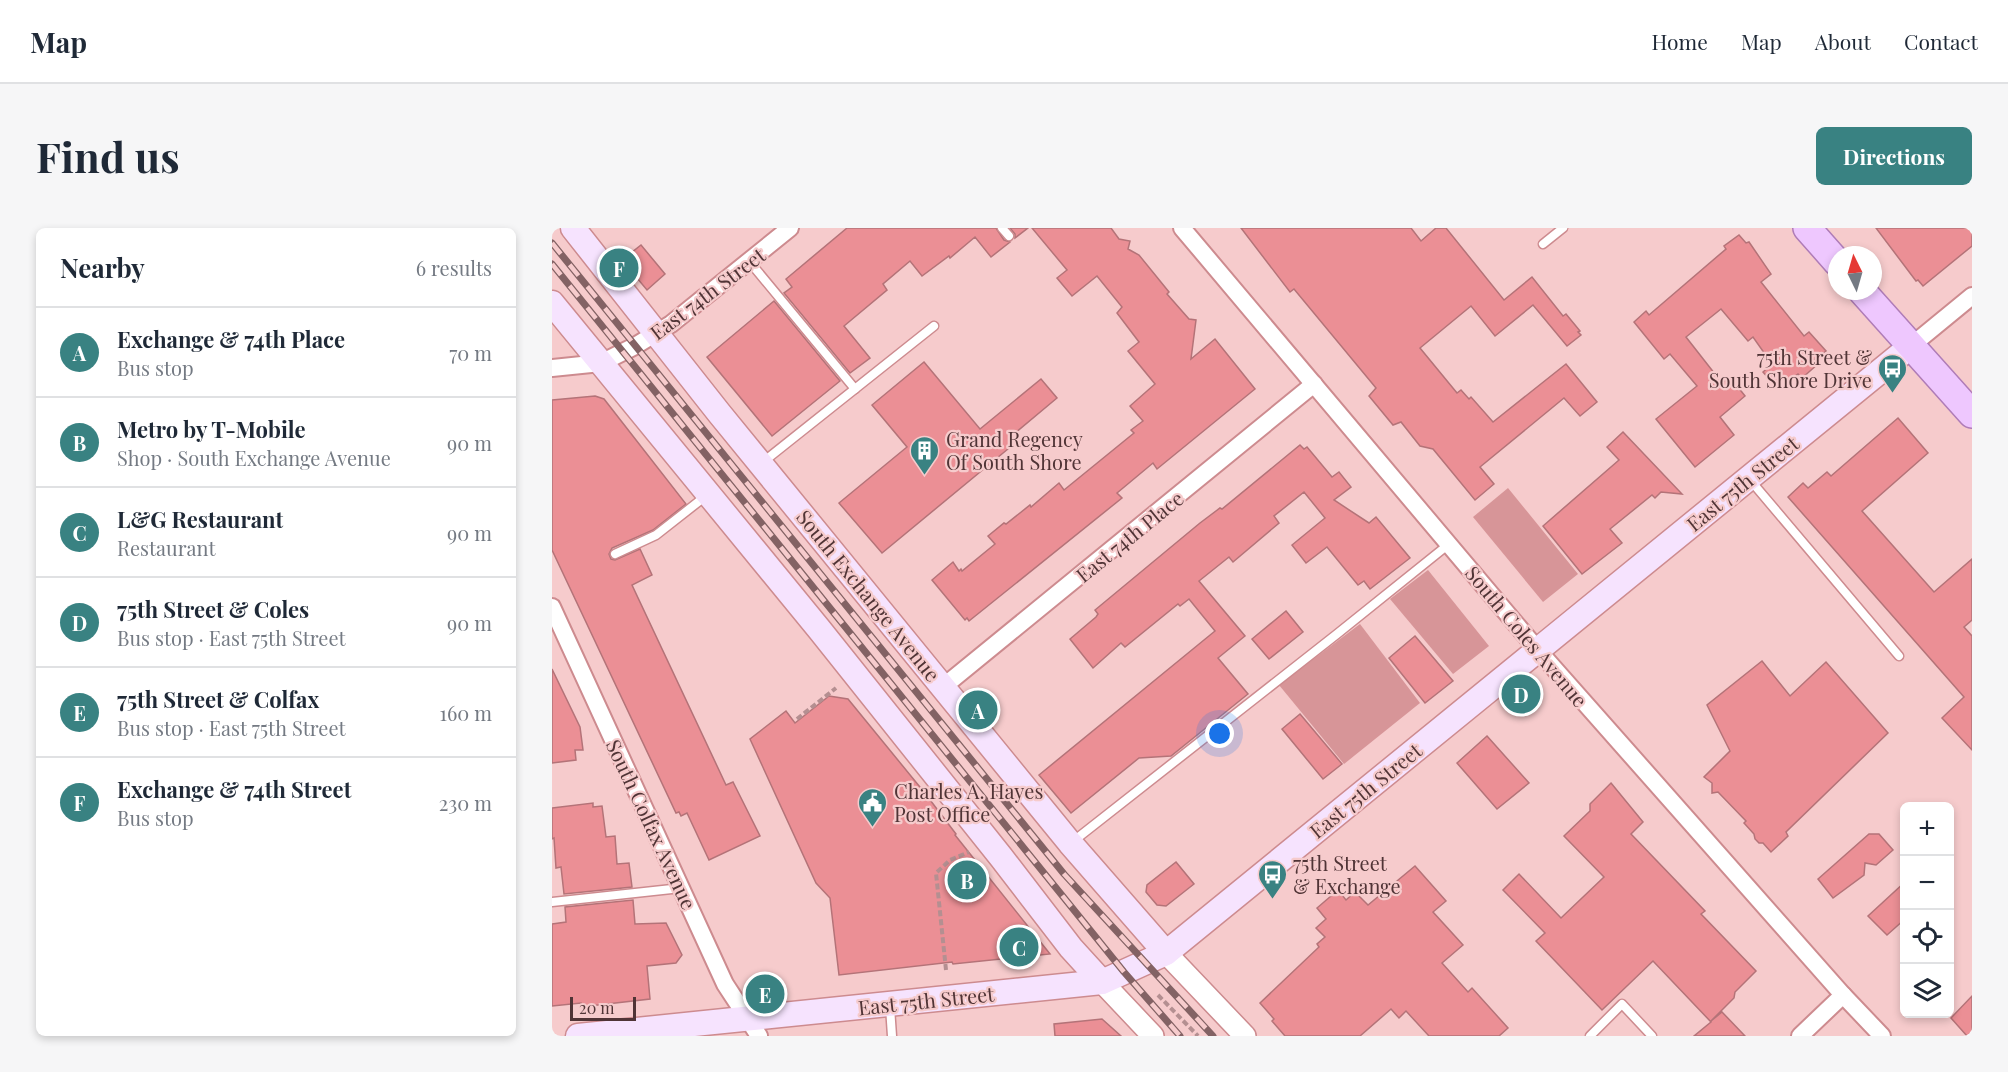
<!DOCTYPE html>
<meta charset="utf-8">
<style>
body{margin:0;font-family:"Playfair Display",serif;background:#f6f6f7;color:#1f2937}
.controls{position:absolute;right:18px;bottom:18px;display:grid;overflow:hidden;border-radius:9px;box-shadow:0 3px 9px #0003}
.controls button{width:54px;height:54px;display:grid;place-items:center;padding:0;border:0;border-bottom:2px solid #e0e1e3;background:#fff;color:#1f2937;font:30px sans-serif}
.compass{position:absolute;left:1276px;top:18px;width:54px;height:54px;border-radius:50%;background:#fff;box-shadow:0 3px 9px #0003;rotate:355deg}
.scale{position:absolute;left:18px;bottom:15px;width:66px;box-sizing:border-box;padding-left:6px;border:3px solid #503436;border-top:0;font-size:16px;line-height:21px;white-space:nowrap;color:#503436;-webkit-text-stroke:4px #f6cbcc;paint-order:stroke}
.you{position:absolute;left:668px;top:506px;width:21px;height:21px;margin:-15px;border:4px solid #fff;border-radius:50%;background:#1a73e8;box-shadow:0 0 0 9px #1a73e833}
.badge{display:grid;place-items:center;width:39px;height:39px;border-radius:50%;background:#398282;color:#fff;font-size:20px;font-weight:700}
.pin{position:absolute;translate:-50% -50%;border:3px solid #fff;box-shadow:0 2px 6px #0006}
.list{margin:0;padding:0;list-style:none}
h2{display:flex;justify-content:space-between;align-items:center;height:78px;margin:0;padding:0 24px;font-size:26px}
h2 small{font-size:20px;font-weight:400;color:#747a83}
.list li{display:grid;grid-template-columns:39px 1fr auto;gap:18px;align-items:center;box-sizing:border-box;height:90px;padding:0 24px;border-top:2px solid #e0e1e3}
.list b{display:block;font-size:22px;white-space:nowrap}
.list p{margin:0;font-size:20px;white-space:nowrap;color:#747a83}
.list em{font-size:20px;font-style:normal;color:#747a83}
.icon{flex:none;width:33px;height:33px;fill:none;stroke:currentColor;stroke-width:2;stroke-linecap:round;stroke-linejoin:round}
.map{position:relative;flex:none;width:1420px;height:808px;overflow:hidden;border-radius:9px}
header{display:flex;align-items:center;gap:36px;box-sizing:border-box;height:84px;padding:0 30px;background:#fff;border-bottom:2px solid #e0e1e3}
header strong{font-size:28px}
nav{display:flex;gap:33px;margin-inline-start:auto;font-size:21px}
.intro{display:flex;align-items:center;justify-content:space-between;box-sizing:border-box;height:144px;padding:0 36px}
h1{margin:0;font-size:42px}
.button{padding:15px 27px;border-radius:9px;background:#398282;color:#fff;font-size:21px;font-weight:700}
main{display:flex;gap:36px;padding:0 36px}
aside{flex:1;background:#fff;border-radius:9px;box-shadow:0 3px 9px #0003}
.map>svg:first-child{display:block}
</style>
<header>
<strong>Map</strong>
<nav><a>Home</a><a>Map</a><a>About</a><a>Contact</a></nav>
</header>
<div class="intro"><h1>Find us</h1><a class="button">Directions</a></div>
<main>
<aside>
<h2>Nearby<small>6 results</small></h2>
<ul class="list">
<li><span class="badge">A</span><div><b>Exchange &amp; 74th Place</b><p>Bus stop</p></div><em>70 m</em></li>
<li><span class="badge">B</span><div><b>Metro by T-Mobile</b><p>Shop · South Exchange Avenue</p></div><em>90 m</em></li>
<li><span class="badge">C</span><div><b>L&amp;G Restaurant</b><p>Restaurant</p></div><em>90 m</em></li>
<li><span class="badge">D</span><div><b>75th Street &amp; Coles</b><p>Bus stop · East 75th Street</p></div><em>90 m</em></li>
<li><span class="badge">E</span><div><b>75th Street &amp; Colfax</b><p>Bus stop · East 75th Street</p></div><em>160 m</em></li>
<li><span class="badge">F</span><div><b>Exchange &amp; 74th Street</b><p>Bus stop</p></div><em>230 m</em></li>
</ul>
</aside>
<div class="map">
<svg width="1420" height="808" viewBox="0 0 1420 808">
<rect width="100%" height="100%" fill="#f6cbcc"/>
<!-- green -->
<g fill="#d79598">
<path d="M956,260L1026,346L991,374L921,289Z"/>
<path d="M876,342L937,418L901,446L838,371Z"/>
<path d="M808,396L868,475L792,536L727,457Z"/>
</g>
<!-- building -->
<g fill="#eb8f95" stroke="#b47378" stroke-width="1.5">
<path d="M295,0H444L452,12L458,14L439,29L423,9L398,30L397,28L370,48L358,33L331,56L335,62L292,98L318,130L298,145L232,65L240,59L234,51Z"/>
<path d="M458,0H476L463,10V6Z"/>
<path d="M480,0H559L567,11L578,13L576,21L587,27L617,64L615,66L637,91L644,92L639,131L663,111L703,161L605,241L601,235L565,265L570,270L417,393L415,390L413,392L380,352L401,334L407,343L409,341L410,343L443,316L436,308L452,295L454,296L478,277L479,279L507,255L512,262L582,205L579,202L591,193L578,178L603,156L576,123L587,114L565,85L570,79L545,48L520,68L505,50L515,42Z"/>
<path d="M689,0H859L869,13L884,0H894L952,72L980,49L1011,88L1014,86L1028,103L1026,104L1029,107L1015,118L981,77L943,108L919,78L868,120L905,165L909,162L917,171L919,169L941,194L1014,136L1045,174L1028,188L1012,170L928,239L942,256L923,272L881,221L868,218L849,194L841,197L817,168L824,160L742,61L738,64Z"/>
<path d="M1324,0H1420V18L1371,58L1366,52L1364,53Z"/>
<path d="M1187,7L1194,15L1197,14L1219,46L1209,54L1252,108L1257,104L1274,123L1262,132L1266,136L1250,150L1246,146L1226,161L1211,144L1220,136L1201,109L1196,113L1169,81L1134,109L1170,155L1178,149L1193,168L1168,189L1182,207L1143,239L1104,191L1145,158L1118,126L1112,131L1082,94L1094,83L1097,87L1174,21L1172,18Z"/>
<path d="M89,17L113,46L95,62L70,32Z"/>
<path d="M222,73L288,153L220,208L155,129Z"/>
<path d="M372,134L428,201L489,151L505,170L457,210L462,216L330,325L287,275L355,219L320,177Z"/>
<path d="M43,168L52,171L134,276L101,302L60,320L57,326L59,331L63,332L88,321L100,347L80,357L174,557L181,554L208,608L157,632L135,585L129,588L127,584L124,585L0,322V172Z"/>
<path d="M1346,190L1376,225L1310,283L1382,364L1420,331V392L1412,399L1420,408V522L1390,490L1412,469L1236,269L1251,255L1256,260L1275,244L1279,248Z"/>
<path d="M1071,204L1130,266L1109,264L1103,270L1100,267L1058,301L1070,315L1030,346L991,298L1067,232L1055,219Z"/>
<path d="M748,217L752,221L755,219L780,249L787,244L799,259L782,272L817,295L824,289L858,330L818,361L812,353L806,357L775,319L754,335L740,317L773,290L752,264L722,288L727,295L681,334L677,329L647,353L693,408L666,430L696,466L619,528L587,530L519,585L487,547L663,403L637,371L628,378L626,376L573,419L569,415L541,440L518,411L544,389L546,386L543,382L648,295L668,280L670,281Z"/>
<path d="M734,383L751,404L717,431L700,411Z"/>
<path d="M863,408L901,453L873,475L837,430Z"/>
<path d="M1210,433L1238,468L1274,434L1336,505L1234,604L1236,608L1219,624L1211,615H1207L1203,611L1202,606L1192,595L1194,593L1166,564L1160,565V555L1152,549L1178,523L1155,477Z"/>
<path d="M0,441L28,499L31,522H23L24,532L0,535Z"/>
<path d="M277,468L296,471L372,564L404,606L403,607L498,726L401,736L400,734L287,747L278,670L264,655L198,511L234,483L243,495Z"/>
<path d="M748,486L790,536L771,551L730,501Z"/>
<path d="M935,508L977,555L945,581L905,535Z"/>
<path d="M1059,555L1091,594L1079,606L1153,683L1149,686L1204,743L1183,764L1182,770L1159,793L1170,784L1193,808H1142L1159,794L1101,733L1050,782L984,713L993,705L951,662L967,646L1009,690L1052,649L1012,608L1038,583V576Z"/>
<path d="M41,575V579L50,578L54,609L63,608L65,636L77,635L80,659L12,666L9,639L4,640L2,610L0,611V580Z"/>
<path d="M1317,606H1327L1341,622L1324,637L1313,635L1312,647L1281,670L1266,651Z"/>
<path d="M624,634L642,656L614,678L605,677L594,664L595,657Z"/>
<path d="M863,638L894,673L881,684L911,717L890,735L916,764L920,760L956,800L947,808H877L854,783L847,790L839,781L808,808H733L720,793L722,791L708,775L767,719L765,716L773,709L764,700L774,691L765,680L786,662L794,672L803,664L816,677Z"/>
<path d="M1353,654V691L1335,707L1316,688Z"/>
<path d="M81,672L83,696L114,695L130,727L124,735L95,738L98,771L29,779V775L0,778V696L14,694L13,679Z"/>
<path d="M1420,768V808H1415L1399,790Z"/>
<path d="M550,791L569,808H503L502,796Z"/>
</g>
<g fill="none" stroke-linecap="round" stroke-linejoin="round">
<defs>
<g id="service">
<path d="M450,0L457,8"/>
<path d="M991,16L1011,0"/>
<path d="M197,33L303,161"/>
<path d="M211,234L382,98"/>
<path d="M1199,253L1347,428"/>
<path d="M63,326L104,307L155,267"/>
<path d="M519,615L785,406L897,316"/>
<path d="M0,674L129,660"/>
<path d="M338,779L340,808"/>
<path d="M1038,808L1070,776L1100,808"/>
</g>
<g id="minor">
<path d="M630,0L985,421L1291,767L1330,808"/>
<path d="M1359,118L1420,68"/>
<path d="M0,140L49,135L83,118L119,96L238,0"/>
<path d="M0,379L173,756L207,808"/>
<path d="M391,459L762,156"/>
<path d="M1248,808L1291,767"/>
</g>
<g id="tertiary">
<path d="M614,725L693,808"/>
<path d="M550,754L601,808"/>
</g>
<g id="secondary">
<path d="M21,0L167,185L518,615L614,725"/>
<path d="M0,75L267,401L449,629L519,720L550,754"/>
<path d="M26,808L550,754L614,725L1359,118"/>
</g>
<g id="primary">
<path d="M1255,0L1285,34"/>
<path d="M1310,63L1420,186"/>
</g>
</defs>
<!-- service casing -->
<use href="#service" stroke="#cd8b8f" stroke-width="11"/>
<!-- minor casing -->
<use href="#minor" stroke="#cd8b8f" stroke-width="20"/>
<!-- tertiary casing -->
<use href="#tertiary" stroke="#cd8b8f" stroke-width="24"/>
<!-- secondary casing -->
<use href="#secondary" stroke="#cd8b8f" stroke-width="27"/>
<!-- primary casing -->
<use href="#primary" stroke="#af7cb7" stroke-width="30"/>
<!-- path -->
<g stroke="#b48f91" stroke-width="4" stroke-dasharray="6 3" stroke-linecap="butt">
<path d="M245,491L284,460"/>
<path d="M394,742L384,645L398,632L417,624"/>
<path d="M606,767L646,808"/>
</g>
<!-- service -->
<use href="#service" stroke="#fff" stroke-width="8"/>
<!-- minor -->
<use href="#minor" stroke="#fff" stroke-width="16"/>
<!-- tertiary -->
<use href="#tertiary" stroke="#fff" stroke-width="21"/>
<!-- secondary -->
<use href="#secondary" stroke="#f6e3fe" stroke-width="24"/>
<!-- primary -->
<use href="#primary" stroke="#eec7fe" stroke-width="27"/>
<defs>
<g id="rail">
<path d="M0,15L512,646L661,808"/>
<path d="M0,36L572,744L628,808"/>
</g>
</defs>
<!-- rail casing -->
<use href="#rail" stroke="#836264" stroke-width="7"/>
<!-- rail -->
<use href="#rail" stroke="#f6cbcc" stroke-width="4.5" stroke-dasharray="14" stroke-linecap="butt"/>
</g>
<!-- icons -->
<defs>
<symbol id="bus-pin" viewBox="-11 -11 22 30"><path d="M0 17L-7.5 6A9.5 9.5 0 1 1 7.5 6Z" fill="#398282" stroke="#f6cbcc"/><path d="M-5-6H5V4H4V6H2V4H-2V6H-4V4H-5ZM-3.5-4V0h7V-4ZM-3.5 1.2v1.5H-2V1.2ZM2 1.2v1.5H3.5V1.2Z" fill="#fff"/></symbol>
<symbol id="building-pin" viewBox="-11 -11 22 30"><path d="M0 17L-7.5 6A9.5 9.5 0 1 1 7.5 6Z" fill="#398282" stroke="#f6cbcc"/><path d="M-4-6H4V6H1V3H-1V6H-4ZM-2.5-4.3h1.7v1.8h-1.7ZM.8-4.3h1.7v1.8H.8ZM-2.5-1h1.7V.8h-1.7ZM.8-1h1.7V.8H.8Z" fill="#fff"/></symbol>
<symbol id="civic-pin" viewBox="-11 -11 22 30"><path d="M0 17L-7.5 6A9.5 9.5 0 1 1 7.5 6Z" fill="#398282" stroke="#f6cbcc"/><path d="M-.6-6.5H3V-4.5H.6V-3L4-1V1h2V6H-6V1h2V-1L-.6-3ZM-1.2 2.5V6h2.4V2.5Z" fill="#fff"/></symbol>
</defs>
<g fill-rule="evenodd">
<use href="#bus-pin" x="1324" y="124" width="33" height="45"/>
<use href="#building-pin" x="356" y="206" width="33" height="45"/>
<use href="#civic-pin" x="304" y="558" width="33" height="45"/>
<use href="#bus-pin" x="704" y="630" width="33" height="45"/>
</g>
<g text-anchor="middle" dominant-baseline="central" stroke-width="4.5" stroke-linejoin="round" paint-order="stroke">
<!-- street labels -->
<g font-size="20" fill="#503436" stroke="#f6cbcc">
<text transform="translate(155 65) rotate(-37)">East 74th Street</text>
<text transform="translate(1190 255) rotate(-39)">East 75th Street</text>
<text transform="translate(577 308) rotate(-39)">East 74th Place</text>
<text transform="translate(317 367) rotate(51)">South Exchange Avenue</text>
<text transform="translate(975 408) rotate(50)">South Coles Avenue</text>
<text transform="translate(813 562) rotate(-39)">East 75th Street</text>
<text transform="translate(100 596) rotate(65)">South Colfax Avenue</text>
<text transform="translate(374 772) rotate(-6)">East 75th Street</text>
</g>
<!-- poi labels -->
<g font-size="20" fill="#503436" stroke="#f6cbcc" text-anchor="start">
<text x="1320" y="128" text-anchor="end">75th Street &amp;<tspan x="1320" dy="23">South Shore Drive</tspan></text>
<text x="394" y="210">Grand Regency<tspan x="394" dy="23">Of South Shore</tspan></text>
<text x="342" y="562">Charles A. Hayes<tspan x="342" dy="23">Post Office</tspan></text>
<text x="741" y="634">75th Street<tspan x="741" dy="23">&amp; Exchange</tspan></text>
</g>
</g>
</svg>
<div class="controls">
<button>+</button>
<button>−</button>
<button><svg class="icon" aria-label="locate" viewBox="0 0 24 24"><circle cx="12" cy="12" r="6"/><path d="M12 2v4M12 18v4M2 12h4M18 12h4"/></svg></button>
<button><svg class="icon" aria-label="layers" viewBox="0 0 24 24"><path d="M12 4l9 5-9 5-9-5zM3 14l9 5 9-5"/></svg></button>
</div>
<svg class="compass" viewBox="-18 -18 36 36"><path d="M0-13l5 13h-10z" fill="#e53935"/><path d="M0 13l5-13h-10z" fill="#747a83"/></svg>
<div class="scale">20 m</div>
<div class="you"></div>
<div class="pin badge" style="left:426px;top:482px">A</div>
<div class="pin badge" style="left:415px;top:652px">B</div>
<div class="pin badge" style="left:467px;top:719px">C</div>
<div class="pin badge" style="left:969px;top:466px">D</div>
<div class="pin badge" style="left:213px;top:766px">E</div>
<div class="pin badge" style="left:67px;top:40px">F</div>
</div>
</main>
